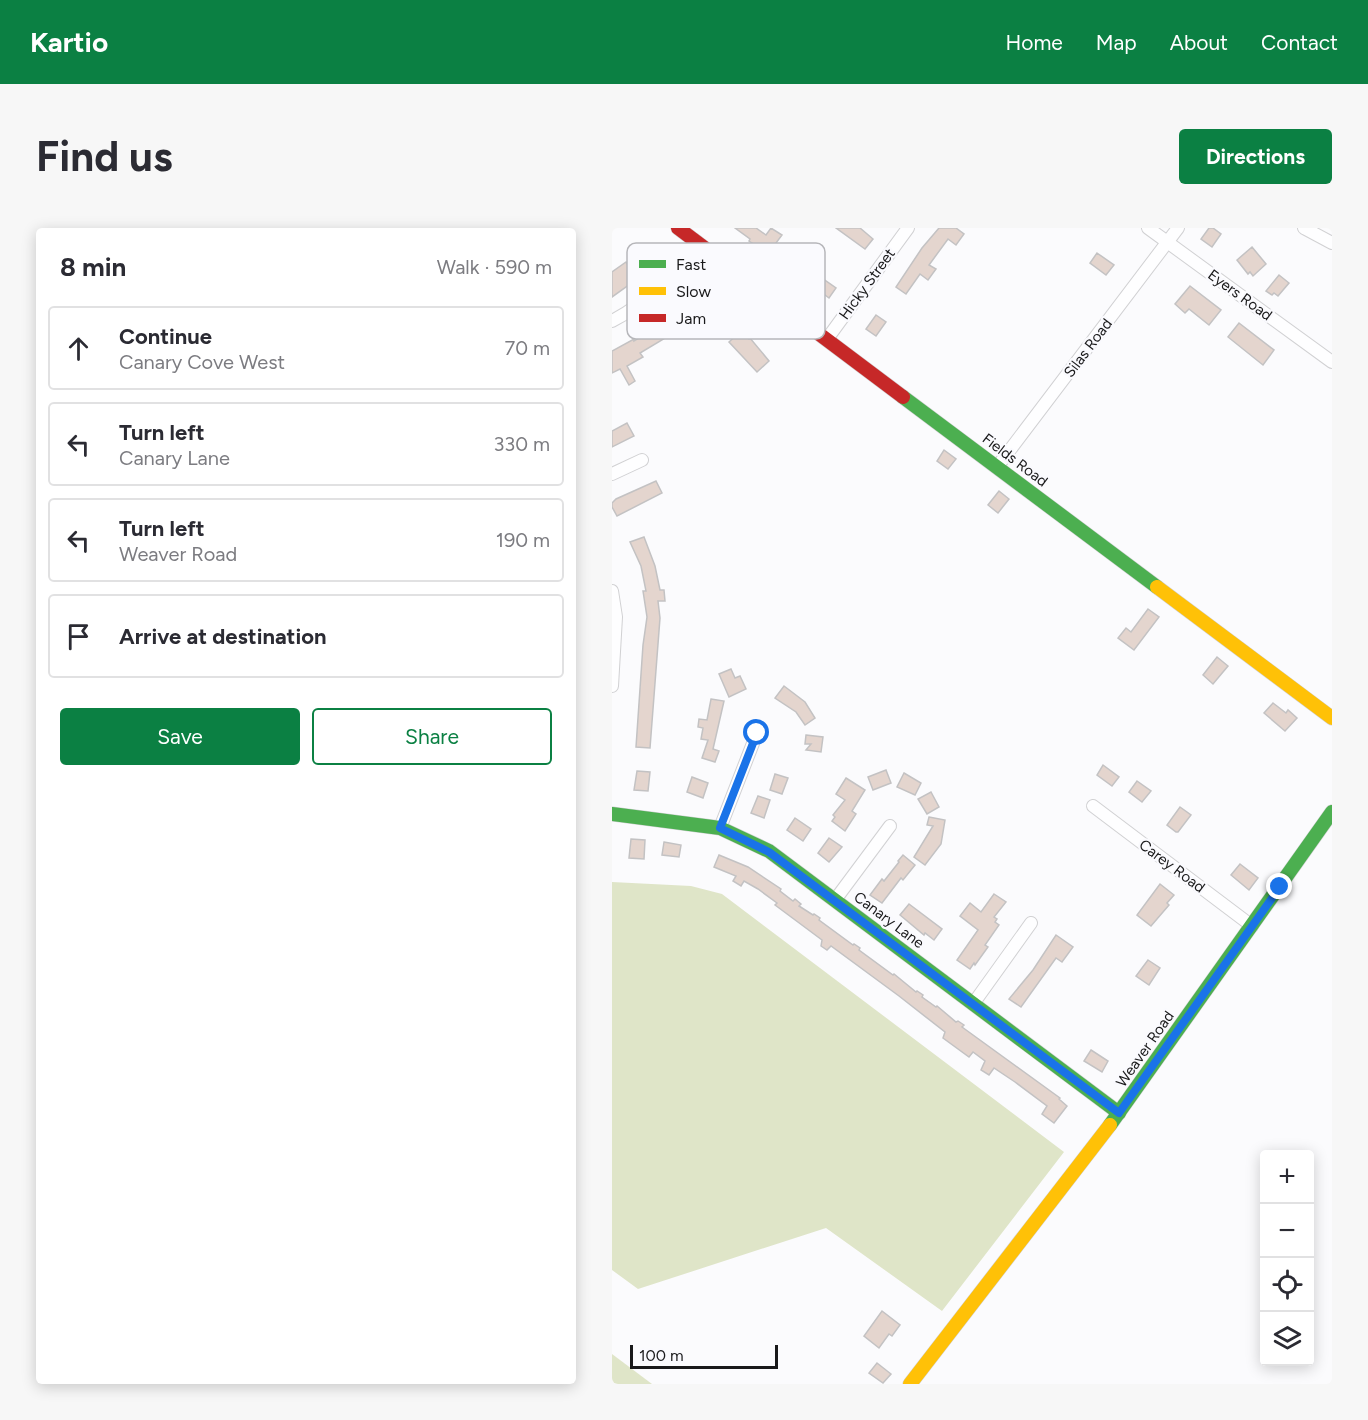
<!DOCTYPE html>
<meta charset="utf-8">
<style>
body{margin:0;font-family:Figtree,sans-serif;background:#f7f7f7;color:#2b2b33}
.controls{position:absolute;right:18px;bottom:18px;display:grid;overflow:hidden;border-radius:6px;box-shadow:0 3px 15px #0003}
.controls button{width:54px;height:54px;display:grid;place-items:center;padding:0;border:0;border-bottom:2px solid #e1e1e2;background:#fff;color:#2b2b33;font:30px sans-serif}
.scale{position:absolute;left:18px;bottom:15px;width:148px;box-sizing:border-box;padding-left:6px;border:3px solid #19191a;border-top:0;font-size:16px;line-height:21px;white-space:nowrap;color:#19191a;-webkit-text-stroke:4px #fafafe;paint-order:stroke}
.stop{position:absolute;width:18px;height:18px;margin:-14px;border:4px solid #1a73e8;border-radius:50%;background:#fff}
.stop.end{background:#1a73e8;border-color:#fff;box-shadow:0 2px 6px #0008}
.list{margin:0;padding:0;list-style:none}
h2{display:flex;justify-content:space-between;align-items:center;height:78px;margin:0;padding:0 24px;font-size:26px}
h2 small{font-size:20px;font-weight:400;color:#7c7c81}
.list li{display:grid;grid-template-columns:39px 1fr auto;gap:18px;align-items:center;box-sizing:border-box;height:84px;margin:0 12px 12px;padding:0 12px;border:2px solid #e1e1e2;border-radius:6px}
.list b{display:block;font-size:22px;white-space:nowrap}
.list p{margin:0;font-size:20px;white-space:nowrap;color:#7c7c81}
.list em{font-size:20px;font-style:normal;color:#7c7c81}
.actions{display:flex;gap:12px;padding:18px 24px}
.actions a{flex:1;padding:14px 0;border:2px solid #0b8043;border-radius:6px;text-align:center;font-size:21px;color:#0b8043}
.actions .main{background:#0b8043;color:#fff}
.icon{flex:none;width:33px;height:33px;fill:none;stroke:currentColor;stroke-width:2;stroke-linecap:round;stroke-linejoin:round}
.map{position:relative;flex:none;width:720px;height:1156px;overflow:hidden;border-radius:6px}
header{display:flex;align-items:center;gap:36px;box-sizing:border-box;height:84px;padding:0 30px;background:#0b8043;color:#fff}
header strong{font-size:28px}
nav{display:flex;gap:33px;margin-inline-start:auto;font-size:21px}
.intro{display:flex;align-items:center;justify-content:space-between;box-sizing:border-box;height:144px;padding:0 36px}
h1{margin:0;font-size:42px}
.button{padding:15px 27px;border-radius:6px;background:#0b8043;color:#fff;font-size:21px;font-weight:700}
main{display:flex;gap:36px;padding:0 36px}
aside{flex:1;background:#fff;border-radius:6px;box-shadow:0 3px 15px #0003}
.map>svg:first-child{display:block}
</style>
<header>
<strong>Kartio</strong>
<nav><a>Home</a><a>Map</a><a>About</a><a>Contact</a></nav>
</header>
<div class="intro"><h1>Find us</h1><a class="button">Directions</a></div>
<main>
<aside>
<h2>8 min<small>Walk · 590 m</small></h2>
<ul class="list">
<li><svg class="icon" aria-label="ahead" viewBox="0 0 24 24"><path d="M12 20V5M6 11l6-6 6 6"/></svg><div><b>Continue</b><p>Canary Cove West</p></div><em>70 m</em></li>
<li><svg class="icon" aria-label="left" viewBox="0 0 24 24"><path d="M17 20v-9H6M10 6l-5 5 5 5"/></svg><div><b>Turn left</b><p>Canary Lane</p></div><em>330 m</em></li>
<li><svg class="icon" aria-label="left" viewBox="0 0 24 24"><path d="M17 20v-9H6M10 6l-5 5 5 5"/></svg><div><b>Turn left</b><p>Weaver Road</p></div><em>190 m</em></li>
<li><svg class="icon" aria-label="arrive" viewBox="0 0 24 24"><path d="M6 21V4h12l-3 4 3 4H6"/></svg><div><b>Arrive at destination</b></div></li>
</ul>
<div class="actions"><a class="main">Save</a><a>Share</a></div>
</aside>
<div class="map">
<svg width="720" height="1156" viewBox="0 0 720 1156">
<rect width="100%" height="100%" fill="#fbfbfd"/>
<!-- green -->
<g fill="#dfe5c8">
<path d="M0,654L79,658L110,666L452,924L330,1083L214,1000L26,1061L0,1042Z"/>
<path d="M0,1126L40,1156H0Z"/>
</g>
<!-- building -->
<g fill="#e4d5ce" stroke="#c3c2c3" stroke-width="1.5">
<path d="M123,0H144L154,7L159,0L170,7L164,15L190,34L194,29L199,31L200,30L206,35L200,43L224,60L217,70L189,49L188,51L181,46L171,38L173,37L137,13L138,11Z"/>
<path d="M224,0H248L261,11L253,21Z"/>
<path d="M327,0H344L352,6L344,17L336,11L317,37L324,41L316,52L308,46L294,66L284,59L310,20Z"/>
<path d="M597,0H601L609,6L600,19L589,11Z"/>
<path d="M640,19L654,36L641,48L638,44L636,46L625,32Z"/>
<path d="M485,25L502,37L494,47L478,35Z"/>
<path d="M14,34L25,51L0,69V44Z"/>
<path d="M667,47L677,55L666,68L662,65L660,67L654,63Z"/>
<path d="M578,58L609,82L597,97L577,81L573,85L563,76Z"/>
<path d="M87,63L94,70L90,73L96,79L88,87L83,82L55,109L28,125L31,129L15,138L23,153L17,157L8,141L0,145V123L22,111V113L54,94L52,92L82,64L84,66Z"/>
<path d="M264,87L274,94L264,108L254,101Z"/>
<path d="M627,95L662,122L651,137L616,109Z"/>
<path d="M129,103L137,111L138,110L157,133L145,144L117,114Z"/>
<path d="M15,195L22,208L0,219V203Z"/>
<path d="M332,222L344,231L336,241L325,233Z"/>
<path d="M44,253L50,265L5,288L0,279V275L4,271Z"/>
<path d="M387,263L397,271L386,285L376,277Z"/>
<path d="M32,309L43,338L48,362H52L53,373H46L48,390L38,520L24,519L31,417L35,389L31,363H34L29,338L18,314Z"/>
<path d="M536,381L547,389L522,422L506,410L514,400L519,404Z"/>
<path d="M605,429L616,438L601,456L591,447Z"/>
<path d="M119,441L123,450L128,448L134,461L117,469L107,446Z"/>
<path d="M172,458L193,474L203,490L193,497L184,484L163,470Z"/>
<path d="M99,471L112,473L101,521L107,523L103,534L90,530L96,512L89,511L91,500L86,499L87,491L95,492Z"/>
<path d="M661,475L674,485L676,482L685,490L673,503L652,485Z"/>
<path d="M194,507L211,509L209,524L194,522L199,516H193Z"/>
<path d="M491,537L507,549L500,558L485,547Z"/>
<path d="M274,542L279,555L261,562L256,549Z"/>
<path d="M25,543L38,544L36,563L22,562Z"/>
<path d="M292,545L309,555L303,567L285,559Z"/>
<path d="M163,546L176,550L170,566L158,562Z"/>
<path d="M80,549L96,555L91,570L75,564Z"/>
<path d="M234,550L253,562L240,583L244,586L233,603L220,593L223,589L221,587L233,572L224,566Z"/>
<path d="M525,553L539,563L530,574L517,564Z"/>
<path d="M319,564L327,579L315,586L306,571Z"/>
<path d="M146,568L158,572L152,590L139,585Z"/>
<path d="M568,579L579,587L566,604H564L555,597Z"/>
<path d="M317,589L333,592L329,616L313,637L302,629L321,598L315,597Z"/>
<path d="M183,590L199,601L191,613L175,602Z"/>
<path d="M217,610L230,619L217,634L206,625Z"/>
<path d="M19,611L33,612L32,631L17,630Z"/>
<path d="M52,614L69,617L67,629L50,627Z"/>
<path d="M107,627L136,639L169,661L168,663L181,673L183,671L189,676L187,678L201,687L202,686L208,690L207,692L241,717L242,716L248,720L247,722L281,747L282,746L304,764L305,763L311,767L310,769L324,779L325,778L344,794L346,793L352,797L350,799L448,870L447,871L455,878L442,895L430,886L435,878L403,854L382,840L377,847L369,842L373,833L361,824L357,829L331,810L333,804L287,768L219,718L215,722L209,718L210,712L163,677L165,675L146,661L132,653L129,658L121,653L124,648L102,639Z"/>
<path d="M291,627L303,637L291,652L289,650L270,675L258,667L270,651L272,653L287,634L286,633Z"/>
<path d="M628,636L646,650L637,662L619,647Z"/>
<path d="M548,656L562,667L555,675L557,677L539,698L525,687Z"/>
<path d="M382,666L394,674L382,689L385,691L383,694L387,697L373,717L376,719L363,737L362,735L358,741L345,732L366,702L348,688L358,675L369,684Z"/>
<path d="M297,676L330,701L322,712L313,705L312,707L288,687Z"/>
<path d="M444,707L461,719L450,734L444,730L409,779L397,771L421,742Z"/>
<path d="M536,732L548,740L537,757L524,748Z"/>
<path d="M479,822L496,833L490,844L472,833Z"/>
<path d="M270,1083L288,1097L280,1108L277,1106L267,1120L252,1108Z"/>
<path d="M265,1135L279,1146L271,1155L257,1145Z"/>
</g>
<g fill="none" stroke-linecap="round" stroke-linejoin="round">
<defs>
<g id="street">
<path d="M536,0L720,134"/>
<path d="M692,0L720,15"/>
<path d="M0,93C39,73 57,47 84,13"/>
<path d="M215,111L296,0"/>
<path d="M385,239L566,0"/>
<path d="M0,246L30,232"/>
<path d="M0,363L4,389L0,458"/>
<path d="M481,578L640,698"/>
<path d="M108,600L145,505"/>
<path d="M223,672L278,598"/>
<path d="M361,776L419,695"/>
</g>
<g id="fast">
<path d="M291,169L545,359"/>
<path d="M0,586L108,600L157,623L507,885"/>
<path d="M498,897L720,584"/>
</g>
<g id="slow">
<path d="M545,359L720,490"/>
<path d="M298,1156L498,897"/>
</g>
<path id="jam" d="M66,0L291,169"/>
</defs>
<!-- street casing -->
<use href="#street" stroke="#d1d1d3" stroke-width="14"/>
<!-- fast casing -->
<use href="#fast" stroke="#d1d1d3" stroke-width="15"/>
<!-- slow casing -->
<use href="#slow" stroke="#d1d1d3" stroke-width="15"/>
<!-- jam casing -->
<use href="#jam" stroke="#d1d1d3" stroke-width="15"/>
<!-- street -->
<use href="#street" stroke="#fefeff" stroke-width="12"/>
<!-- fast -->
<use href="#fast" stroke="#4caf50" stroke-width="14"/>
<!-- slow -->
<use href="#slow" stroke="#ffc107" stroke-width="14"/>
<!-- jam -->
<use href="#jam" stroke="#c62828" stroke-width="14"/>
</g>
<g fill="none" stroke-linecap="round" stroke-linejoin="round">
<!-- route -->
<path stroke="#1a73e8" stroke-width="8" d="M145,505L108,600L157,624L507,885L668,659"/>
</g>
<g text-anchor="middle" dominant-baseline="central" stroke-width="4.5" stroke-linejoin="round" paint-order="stroke">
<!-- street labels -->
<g font-size="15" fill="#19191a" stroke="#fafafe">
<text transform="translate(255 56) rotate(-54)">Hicky Street</text>
<text transform="translate(628 67) rotate(36)">Eyers Road</text>
<text transform="translate(476 120) rotate(-53)">Silas Road</text>
<text transform="translate(403 232) rotate(37)">Fields Road</text>
<text transform="translate(560 638) rotate(37)">Carey Road</text>
<text transform="translate(277 692) rotate(37)">Canary Lane</text>
<text transform="translate(533 821) rotate(-55)">Weaver Road</text>
</g>
</g>
<!-- legend -->
<rect x="15" y="15" width="198" height="96" rx="9" fill="#fafafe" stroke="#b6b6ba" stroke-width="1.5"/>
<rect x="27" y="32" width="27" height="8" fill="#4caf50"/>
<rect x="27" y="59" width="27" height="8" fill="#ffc107"/>
<rect x="27" y="86" width="27" height="8" fill="#c62828"/>
<g font-size="16" fill="#19191a">
<text x="64" y="42">Fast</text>
<text x="64" y="69">Slow</text>
<text x="64" y="96">Jam</text>
</g>
</svg>
<div class="controls">
<button>+</button>
<button>−</button>
<button><svg class="icon" aria-label="locate" viewBox="0 0 24 24"><circle cx="12" cy="12" r="6"/><path d="M12 2v4M12 18v4M2 12h4M18 12h4"/></svg></button>
<button><svg class="icon" aria-label="layers" viewBox="0 0 24 24"><path d="M12 4l9 5-9 5-9-5zM3 14l9 5 9-5"/></svg></button>
</div>
<div class="scale">100 m</div>
<div class="stop" style="left:145px;top:505px"></div>
<div class="stop end" style="left:668px;top:659px"></div>
</div>
</main>
